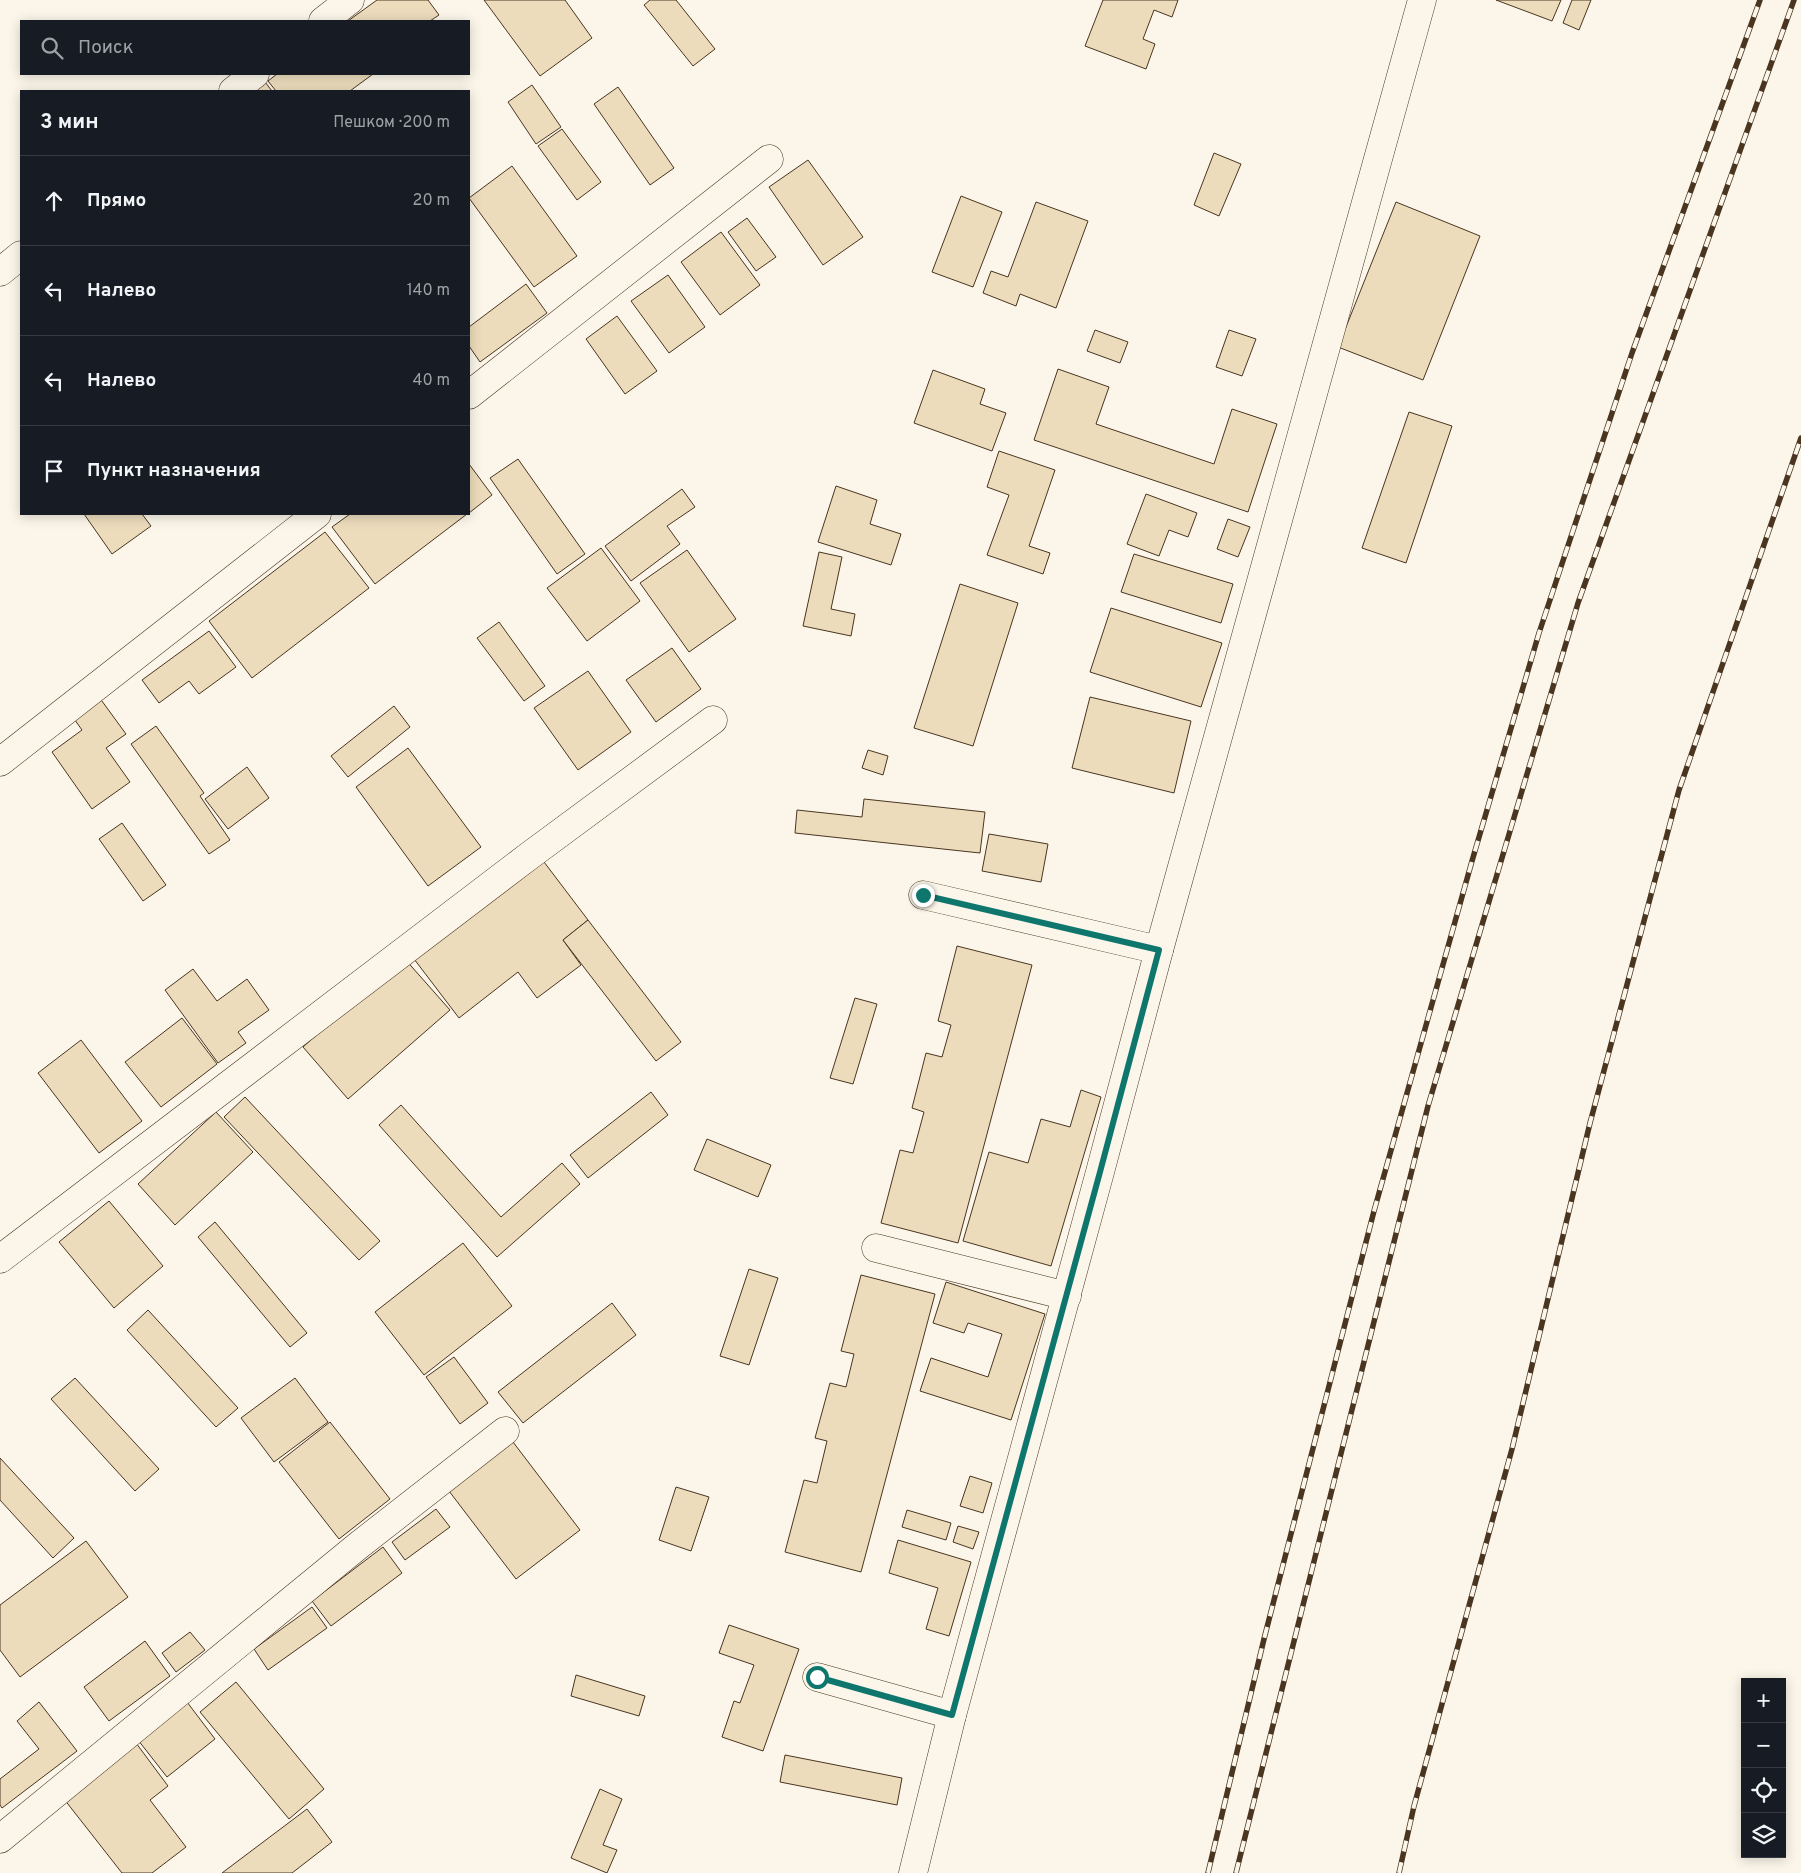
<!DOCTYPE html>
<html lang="ru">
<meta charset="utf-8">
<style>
body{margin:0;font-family:Overpass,sans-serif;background:#20242c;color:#f1f3f6}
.controls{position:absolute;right:15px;bottom:15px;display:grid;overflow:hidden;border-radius:0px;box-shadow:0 2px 12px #0003}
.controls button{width:45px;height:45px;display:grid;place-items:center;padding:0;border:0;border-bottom:1px solid #363941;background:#171b24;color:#f1f3f6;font:25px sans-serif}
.stop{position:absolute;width:15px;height:15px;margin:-11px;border:4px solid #0f766e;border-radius:50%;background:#fff}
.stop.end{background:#0f766e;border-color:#fff;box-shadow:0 1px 5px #0008}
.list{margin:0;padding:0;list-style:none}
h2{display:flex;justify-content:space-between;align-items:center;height:65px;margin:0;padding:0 20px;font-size:21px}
h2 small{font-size:16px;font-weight:400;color:#9ea1a6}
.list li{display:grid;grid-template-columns:32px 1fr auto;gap:15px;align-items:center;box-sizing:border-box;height:90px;padding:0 20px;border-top:1px solid #363941}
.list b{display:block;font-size:19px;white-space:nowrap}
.list em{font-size:16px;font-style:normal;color:#9ea1a6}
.icon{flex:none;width:28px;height:28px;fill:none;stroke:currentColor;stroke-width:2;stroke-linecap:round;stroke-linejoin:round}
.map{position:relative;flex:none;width:1801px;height:1873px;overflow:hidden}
.search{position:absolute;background:#171b24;box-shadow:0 2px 12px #0003;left:20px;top:20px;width:450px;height:55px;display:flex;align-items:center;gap:12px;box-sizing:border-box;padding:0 18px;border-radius:0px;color:#9ea1a6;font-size:19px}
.panel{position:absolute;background:#171b24;box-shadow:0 2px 12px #0003;left:20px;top:90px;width:450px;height:425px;border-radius:0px}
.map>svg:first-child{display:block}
</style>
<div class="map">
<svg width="1801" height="1873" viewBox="0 0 1801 1873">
<rect width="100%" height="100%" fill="#fbf6e9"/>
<!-- building -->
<g fill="#ecdcbc" stroke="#4a3520">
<path d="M377,0H428L439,15L430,21H348Z"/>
<path d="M484,0H565L592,38L540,76Z"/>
<path d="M650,0H676L715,49L693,66L644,5Z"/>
<path d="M1103,0H1178L1172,17L1154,10L1143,39L1155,44L1146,69L1085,46Z"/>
<path d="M1496,0H1561L1552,21Z"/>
<path d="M1572,0H1591L1579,30L1563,23Z"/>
<path d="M277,74H373L350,91H276L268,81Z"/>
<path d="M265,82L272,91H253Z"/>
<path d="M532,85L561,127L536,144L508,102Z"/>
<path d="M618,87L674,168L650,185L594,104Z"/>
<path d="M562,129L601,182L577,200L538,146Z"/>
<path d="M1214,153L1241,164L1219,216L1194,205Z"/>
<path d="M808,160L863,237L823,265L769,187Z"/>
<path d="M512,166L577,256L534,287L469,198Z"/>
<path d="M961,196L1002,212L973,287L932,272Z"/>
<path d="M1036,202L1088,221L1056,308L1020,294L1016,306L983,293L991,271L1008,277Z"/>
<path d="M1396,202L1480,236L1423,380L1338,347Z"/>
<path d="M747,218L776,257L756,271L728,232Z"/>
<path d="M721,232L760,285L720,315L681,262Z"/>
<path d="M668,275L705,327L669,353L631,301Z"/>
<path d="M526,284L547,313L480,362L469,346V327Z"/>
<path d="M617,316L657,371L625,394L586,339Z"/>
<path d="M1095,330L1128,342L1120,363L1087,351Z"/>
<path d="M1229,330L1256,339L1242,376L1216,367Z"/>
<path d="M1058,369L1109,387L1096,424L1214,464L1232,409L1277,424L1248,512L1034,440Z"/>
<path d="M933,370L985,389L980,404L1006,413L992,451L914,423Z"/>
<path d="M1409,412L1452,426L1406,563L1362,548Z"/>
<path d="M999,451L1055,470L1029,546L1050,553L1043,574L987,555L1009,495L987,487Z"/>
<path d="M518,459L585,554L557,574L490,478Z"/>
<path d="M469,464L492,495L469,513Z"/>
<path d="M836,486L877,500L870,524L901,534L891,565L818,542Z"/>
<path d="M682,489L695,507L667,526L680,544L631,581L605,546Z"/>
<path d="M1146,494L1197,513L1188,537L1169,530L1159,556L1127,544Z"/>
<path d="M84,514H142L151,526L112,554Z"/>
<path d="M350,514H467L375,584L332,527Z"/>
<path d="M1228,519L1250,527L1238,557L1217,549Z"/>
<path d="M325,532L369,588L252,678L209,621Z"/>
<path d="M601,548L640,601L587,641L547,588Z"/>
<path d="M687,550L736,619L689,652L640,583Z"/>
<path d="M819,552L842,557L831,609L855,614L851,636L803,626Z"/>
<path d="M1134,554L1233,584L1221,623L1121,592Z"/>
<path d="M960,584L1018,603L973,746L914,728Z"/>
<path d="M1111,608L1222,643L1201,707L1090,672Z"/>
<path d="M499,622L545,686L524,701L477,638Z"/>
<path d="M209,631L236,667L199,694L189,681L159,703L142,680Z"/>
<path d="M672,648L701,689L656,722L626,680Z"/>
<path d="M588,671L631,732L578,770L534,708Z"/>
<path d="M99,697L126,734L106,748L130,782L92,809L52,752L82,730L72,716Z"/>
<path d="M1090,697L1191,721L1174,793L1072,768Z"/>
<path d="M394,706L410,727L348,777L331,756Z"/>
<path d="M156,726L204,793L200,796L230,840L209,854L131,744Z"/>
<path d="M408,748L481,847L428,886L356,787Z"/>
<path d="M868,750L888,756L883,775L862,768Z"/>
<path d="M247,767L269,798L228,829L205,799Z"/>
<path d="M864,799L985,812L980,853L795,833L797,810L862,817Z"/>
<path d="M122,823L166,885L143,901L99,839Z"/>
<path d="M989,834L1048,844L1041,882L982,871Z"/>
<path d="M541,858L588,920L563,940L581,965L537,998L518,972L459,1018L411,955Z"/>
<path d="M588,920L681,1042L656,1061L563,940Z"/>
<path d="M957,946L1032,965L958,1243L881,1223L900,1150L913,1153L924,1112L912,1108L926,1053L942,1057L951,1025L938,1021Z"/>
<path d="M404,958L450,1010L348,1099L303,1047Z"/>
<path d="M193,969L217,1001L247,979L269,1010L238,1032L246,1043L218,1063L165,990Z"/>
<path d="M855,998L877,1004L853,1084L830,1078Z"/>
<path d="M182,1018L217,1064L161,1107L125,1062Z"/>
<path d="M81,1040L142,1121L99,1153L38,1073Z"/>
<path d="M1081,1090L1101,1097L1051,1266L963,1241L989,1152L1028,1163L1041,1119L1070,1127Z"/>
<path d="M651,1092L668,1115L588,1178L570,1155Z"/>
<path d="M245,1097L380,1241L359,1260L224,1117Z"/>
<path d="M401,1105L501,1217L562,1163L580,1184L497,1257L379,1125Z"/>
<path d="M216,1112L253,1152L175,1225L138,1184Z"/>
<path d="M707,1139L771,1165L758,1197L694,1170Z"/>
<path d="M109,1201L163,1266L114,1308L59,1242Z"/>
<path d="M215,1222L307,1333L290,1347L198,1237Z"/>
<path d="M463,1243L512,1306L424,1375L375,1312Z"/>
<path d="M749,1269L778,1278L749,1365L720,1356Z"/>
<path d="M861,1275L935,1294L861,1572L785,1552L804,1480L817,1483L827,1441L815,1438L830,1383L846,1387L854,1354L841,1351Z"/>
<path d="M946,1282L1045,1314L1011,1420L920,1391L931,1358L988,1377L1002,1334L968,1323L964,1333L933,1323Z"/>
<path d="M612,1303L636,1335L523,1423L498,1392Z"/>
<path d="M148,1310L238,1408L216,1427L127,1330Z"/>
<path d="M454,1357L488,1403L460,1424L426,1377Z"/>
<path d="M75,1378L159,1469L135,1491L51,1399Z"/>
<path d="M295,1378L328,1422L274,1462L241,1418Z"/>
<path d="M330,1422L390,1499L339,1539L279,1462Z"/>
<path d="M513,1442L580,1530L516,1579L449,1491Z"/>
<path d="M0,1458L74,1538L53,1558L0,1500Z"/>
<path d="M970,1476L992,1483L983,1513L960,1506Z"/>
<path d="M676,1487L709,1497L691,1551L659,1540Z"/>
<path d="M436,1509L450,1527L405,1560L392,1542Z"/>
<path d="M907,1510L951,1523L946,1540L902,1527Z"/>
<path d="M958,1526L979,1532L973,1549L953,1542Z"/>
<path d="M898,1540L971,1562L949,1636L926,1629L938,1588L889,1573Z"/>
<path d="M86,1541L128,1597L20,1677L0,1650V1605Z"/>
<path d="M383,1547L402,1573L331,1626L312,1601Z"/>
<path d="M312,1607L327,1628L268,1670L254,1649Z"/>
<path d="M729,1625L799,1649L763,1751L722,1737L734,1701L740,1703L754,1665L719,1653Z"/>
<path d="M190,1632L205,1650L176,1672L162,1653Z"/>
<path d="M145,1641L170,1676L109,1721L84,1687Z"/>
<path d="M576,1675L645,1696L639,1716L571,1696Z"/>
<path d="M236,1682L324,1789L289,1819L200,1712Z"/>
<path d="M39,1702L77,1751L2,1808L0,1805V1779L39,1749L17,1721Z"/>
<path d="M187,1702L215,1739L167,1777L138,1740Z"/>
<path d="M136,1743L168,1786L150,1800L186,1847L152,1873H122L64,1799Z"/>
<path d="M785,1755L902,1778L897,1805L780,1782Z"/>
<path d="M600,1789L622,1799L603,1845L617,1850L607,1873L571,1858Z"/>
<path d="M307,1809L332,1842L292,1873H222Z"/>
</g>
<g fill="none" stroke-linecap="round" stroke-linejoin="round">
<defs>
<g id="minor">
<path d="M323,21L350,0"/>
<path d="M233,91L255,74"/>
<path d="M0,272L21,255"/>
<path d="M469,395L769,159"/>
<path d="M0,762L317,514"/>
<path d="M923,895L1159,950"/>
<path d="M876,1248L1067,1296"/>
<path d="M0,1259L529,856L713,720"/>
<path d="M817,1677L952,1715"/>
<path d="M0,1839L359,1545L505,1431"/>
<path d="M913,1873L952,1715L1100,1172L1159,950L1422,0"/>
</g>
</defs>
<!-- minor casing -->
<use href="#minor" stroke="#4a3520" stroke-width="29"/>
<!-- minor -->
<use href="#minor" stroke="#fbf6e9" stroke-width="28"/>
<defs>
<g id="rail">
<path d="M1208,1873L1264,1639L1374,1211L1472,861L1539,633L1632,353L1760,0"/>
<path d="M1236,1873L1428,1106L1578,603L1794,0"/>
<path d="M1399,1873L1414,1806L1512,1449L1590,1123L1679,790L1801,438"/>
</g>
</defs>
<!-- rail casing -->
<use href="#rail" stroke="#4a3520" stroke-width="5.5"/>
<!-- rail -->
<use href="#rail" stroke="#fbf6e9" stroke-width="4" stroke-dasharray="11" stroke-linecap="butt"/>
</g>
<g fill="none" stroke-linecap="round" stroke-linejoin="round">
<!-- route -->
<path stroke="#0f766e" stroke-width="6" d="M817,1677L952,1715L1100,1172L1159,950L923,895"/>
</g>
</svg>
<div class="controls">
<button>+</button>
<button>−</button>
<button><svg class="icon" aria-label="locate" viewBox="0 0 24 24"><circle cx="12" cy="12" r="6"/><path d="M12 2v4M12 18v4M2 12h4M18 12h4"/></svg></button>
<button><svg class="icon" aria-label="layers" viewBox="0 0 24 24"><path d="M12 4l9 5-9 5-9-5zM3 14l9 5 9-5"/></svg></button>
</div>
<div class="stop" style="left:817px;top:1677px"></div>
<div class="stop end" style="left:923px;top:895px"></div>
<div class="search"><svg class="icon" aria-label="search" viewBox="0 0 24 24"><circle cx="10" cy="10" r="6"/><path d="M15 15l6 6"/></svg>Поиск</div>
<section class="panel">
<h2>3 мин<small>Пешком · 200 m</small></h2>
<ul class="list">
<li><svg class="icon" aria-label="ahead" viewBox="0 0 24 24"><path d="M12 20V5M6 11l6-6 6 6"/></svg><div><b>Прямо</b></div><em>20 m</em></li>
<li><svg class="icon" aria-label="left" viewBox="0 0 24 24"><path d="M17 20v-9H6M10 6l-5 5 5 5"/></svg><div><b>Налево</b></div><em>140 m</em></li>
<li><svg class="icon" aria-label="left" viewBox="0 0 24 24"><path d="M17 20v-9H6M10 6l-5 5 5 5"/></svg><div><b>Налево</b></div><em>40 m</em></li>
<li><svg class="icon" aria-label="arrive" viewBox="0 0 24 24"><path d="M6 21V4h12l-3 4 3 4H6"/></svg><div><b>Пункт назначения</b></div></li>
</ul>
</section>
</div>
